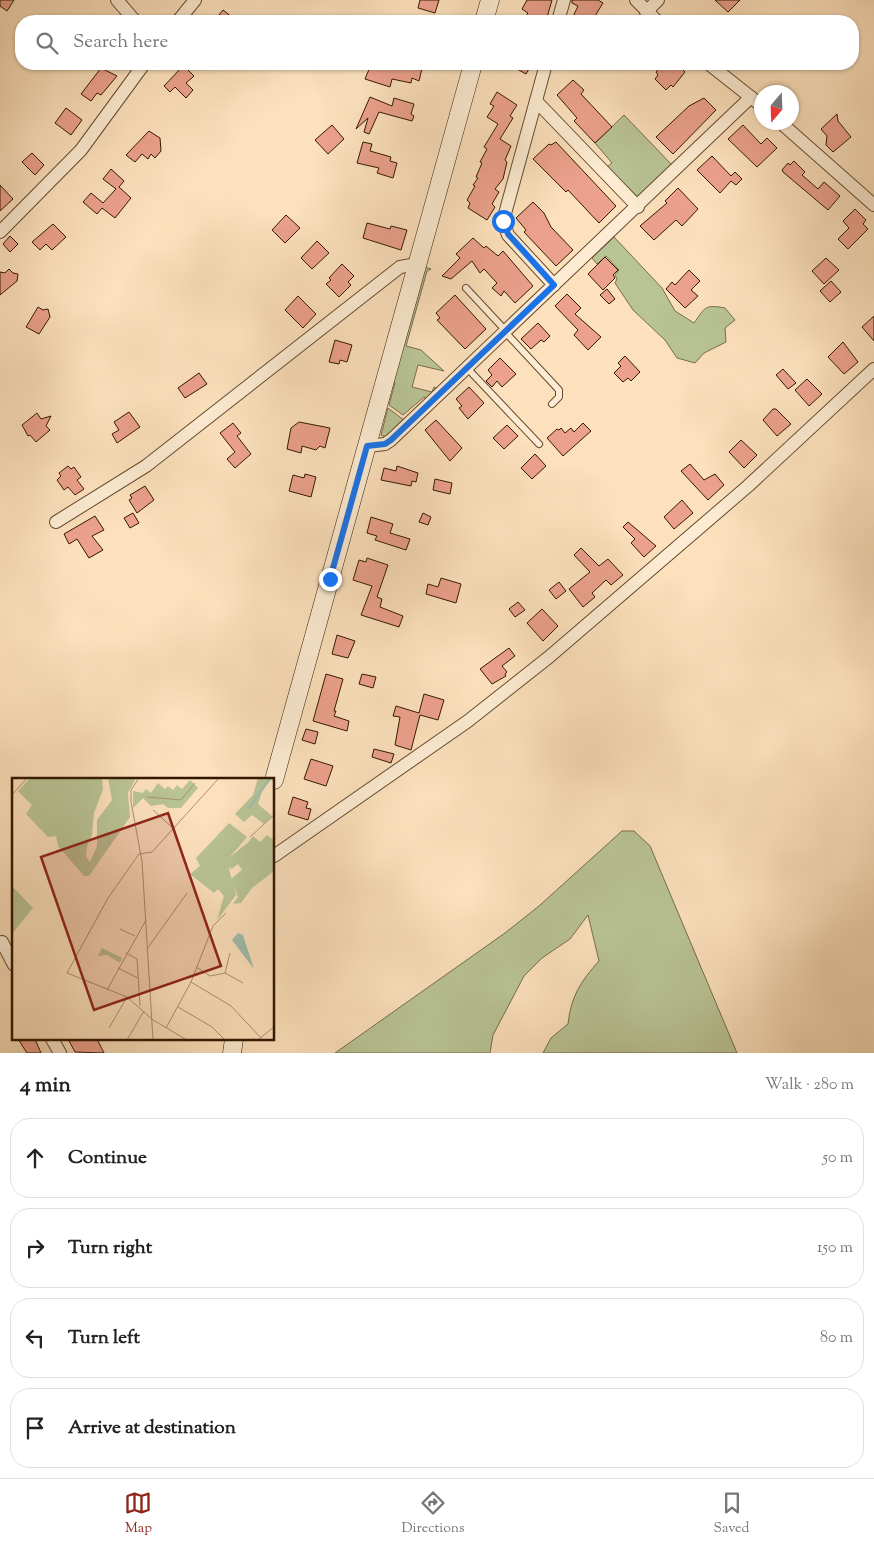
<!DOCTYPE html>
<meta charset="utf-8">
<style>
body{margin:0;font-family:"Sorts Mill Goudy",serif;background:#f2f2f2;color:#222}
.compass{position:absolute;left:754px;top:85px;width:45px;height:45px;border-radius:50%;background:#fff;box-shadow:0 1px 4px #0004;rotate:199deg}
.stop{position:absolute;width:15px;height:15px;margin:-11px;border:4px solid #1a73e8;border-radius:50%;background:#fff}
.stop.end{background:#1a73e8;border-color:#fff;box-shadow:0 1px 5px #0008}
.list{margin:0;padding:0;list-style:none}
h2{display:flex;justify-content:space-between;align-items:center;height:65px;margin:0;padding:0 20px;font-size:21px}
h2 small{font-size:16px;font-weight:400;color:#767676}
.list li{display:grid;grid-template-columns:32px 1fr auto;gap:15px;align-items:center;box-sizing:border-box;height:80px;margin:0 10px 10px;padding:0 10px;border:1px solid #e0e0e0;border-radius:20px}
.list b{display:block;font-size:19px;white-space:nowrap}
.list em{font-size:16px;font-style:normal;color:#767676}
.icon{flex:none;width:28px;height:28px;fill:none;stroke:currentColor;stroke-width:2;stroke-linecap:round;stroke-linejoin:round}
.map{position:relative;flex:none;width:874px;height:1053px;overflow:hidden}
.search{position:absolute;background:#fff;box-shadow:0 1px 4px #0004;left:15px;right:15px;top:15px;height:55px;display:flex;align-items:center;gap:12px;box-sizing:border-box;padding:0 18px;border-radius:20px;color:#767676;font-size:19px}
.sheet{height:425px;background:#fff}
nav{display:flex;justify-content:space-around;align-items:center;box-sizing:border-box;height:70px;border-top:1px solid #e0e0e0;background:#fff;font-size:14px;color:#767676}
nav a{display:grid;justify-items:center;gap:2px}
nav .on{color:#8f2418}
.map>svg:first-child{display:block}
</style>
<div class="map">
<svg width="874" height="1053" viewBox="0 0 874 1053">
<rect width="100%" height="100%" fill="#fce1bc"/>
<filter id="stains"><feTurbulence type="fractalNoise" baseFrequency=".004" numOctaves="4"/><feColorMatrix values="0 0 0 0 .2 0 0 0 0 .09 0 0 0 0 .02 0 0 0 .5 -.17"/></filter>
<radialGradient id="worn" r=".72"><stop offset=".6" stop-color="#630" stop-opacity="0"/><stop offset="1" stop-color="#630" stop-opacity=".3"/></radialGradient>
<!-- green -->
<g fill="#b9c495" stroke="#766e4a">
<path d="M624,115L673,166L638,197L607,167L612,163L595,143Z"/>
<path d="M614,237L662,288L675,311L694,323C705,308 704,304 725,308L735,320L725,328L726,342L704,353L695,363L677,358L665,340L633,310L615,283L617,279L615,275L619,270L606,256L597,264L592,258Z"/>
<path d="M424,267L431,269L427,271L406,346L421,350L444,371L418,365L412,387L432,392L434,387L439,389L428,400L424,397L403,415L389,405L395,383L392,382Z"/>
<path d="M388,408L405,421L385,437L381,435Z"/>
<path d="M622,831H634L650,846L737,1053H543L551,1038L568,1024C571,996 581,981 599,961L588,915L570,939L542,958L524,976L493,1035L490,1053H335L505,933L539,906Z"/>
</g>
<!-- building -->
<g fill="#eca18c" stroke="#331800">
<path d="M0,0H14L7,11L0,6Z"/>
<path d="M420,0H439L435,13L418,8Z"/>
<path d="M527,0H552L546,21H523L528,13L522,9Z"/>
<path d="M572,0H598L603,3L592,21H571L578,6L572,3Z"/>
<path d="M715,0H740L728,12Z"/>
<path d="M223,10L237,21H214Z"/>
<path d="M377,64H423L419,81L412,78L411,83L392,79L390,87L365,79L370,67L376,69Z"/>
<path d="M508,64H532L526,74Z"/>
<path d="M664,64H677L685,72L673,87L671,85L666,90L655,79L658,75L656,72Z"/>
<path d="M188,67V70L194,76L186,83L193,90L186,98L175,87L170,92L164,86L181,68Z"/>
<path d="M101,68L117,76L101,95L97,93L91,101L81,94Z"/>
<path d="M573,80L584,90L581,94L612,127L595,143L574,121L577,118L557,95Z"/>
<path d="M497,92L517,105L510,116L513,118L500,139L511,146L505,160L507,162L503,179L495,189L499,192L492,204L495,207L487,220L468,208L470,203L467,200L475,186L473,185L478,178L476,177L482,163L480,162L487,149L484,147L498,124L487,117L494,106L490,104Z"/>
<path d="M370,97L392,106L394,98L414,104L411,114L414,116L412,121L379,112L369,134L364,132L368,118L356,129Z"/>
<path d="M704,98L716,110L673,154L656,137L689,106Z"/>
<path d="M66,108L82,120L71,135L55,123Z"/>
<path d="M837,114L838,121L851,137L833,152L826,145L827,136L821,129Z"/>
<path d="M332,125L344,139L328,154L315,140Z"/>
<path d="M743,125L761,144L767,138L777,148L757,167L728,139Z"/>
<path d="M149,131L160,138L161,151L155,158L151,154L148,159L142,154L135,162L126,155Z"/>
<path d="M363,142L372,144L370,151L391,157L390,161L397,163L393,178L377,173L379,168L357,163Z"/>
<path d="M556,142L616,206L599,223L568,190L566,192L533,159L549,144L551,145Z"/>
<path d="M32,153L44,165L35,175L22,162Z"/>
<path d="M712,156L731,176L735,172L742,179L736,185L731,181L720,193L697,170Z"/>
<path d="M794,161L805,172L802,175L818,189L824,182L840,196L828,210L783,172L782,170L788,163L790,165Z"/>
<path d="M111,169L124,181L119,187L131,198L115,218L102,208L97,214L83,202L91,193L103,203L116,189L103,179Z"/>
<path d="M0,185L13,199L0,211Z"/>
<path d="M678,188L698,209L682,226L676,220L654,240L640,226L667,203L665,201Z"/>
<path d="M533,202L544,213L551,227L573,250L556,266L524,232L526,230L516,218Z"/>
<path d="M855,209L866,220L863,224L868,229L848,249L838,239L849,228L843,221Z"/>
<path d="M286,215L300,228L285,243L272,230Z"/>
<path d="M367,223L390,229L391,226L407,230L401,250L363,238Z"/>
<path d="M53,224L66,237L52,250L46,244L40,250L32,242Z"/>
<path d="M10,236L18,244L10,252L3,244Z"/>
<path d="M473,238L484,248L486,246L498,256L503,251L533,286L515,303L504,291L501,296L492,288L497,283L484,269L480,273L472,261L451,279L442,276L460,258L456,254Z"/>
<path d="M317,241L329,253L312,269L301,258Z"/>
<path d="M605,257L618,270L613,275L615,278L603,290L588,274Z"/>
<path d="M826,258L839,270L824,284L812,271Z"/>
<path d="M342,264L354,276L348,282L351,285L339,297L326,284L331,280L329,278Z"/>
<path d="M9,269L13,273L18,274L17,281L0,295V272L5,273Z"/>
<path d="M689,270L700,281L691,290L698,296L685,308L666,289L672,282L675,285Z"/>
<path d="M831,281L841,292L830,302L820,291Z"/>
<path d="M607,289L615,299L609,304L600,295Z"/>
<path d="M567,294L581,308L575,314L601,337L588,350L574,335L578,330L555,306Z"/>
<path d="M455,295L486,329L465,349L437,320L440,318L436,313Z"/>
<path d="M298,296L316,314L303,328L285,310Z"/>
<path d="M38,307L43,310L48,309L50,317L39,334L26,327Z"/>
<path d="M874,316V341L862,327Z"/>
<path d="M538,323L550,336L544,342L541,340L531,349L521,339Z"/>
<path d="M335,340L352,345L347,362L340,360L339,364L329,362Z"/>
<path d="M843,342L858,362L844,374L828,357Z"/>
<path d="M625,356L640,372L631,381L628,378L623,382L614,373L621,366L618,363Z"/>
<path d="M500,358L516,374L502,387L497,381L492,387L486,381L492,375L488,370Z"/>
<path d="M783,369L796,383L788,389L776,375Z"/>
<path d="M199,373L207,384L185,398L178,388Z"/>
<path d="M807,379L822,394L809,406L795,390Z"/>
<path d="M469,387L484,403L468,419L459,408L462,406L456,399Z"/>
<path d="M773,409H776L791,424L777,436L763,420Z"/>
<path d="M129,412L140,427L117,443L112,434L119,430L114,422Z"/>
<path d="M37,413L41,419L51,416L46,426L50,430L36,442L30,435L28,436L22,425Z"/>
<path d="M436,420L462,448L450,461L425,430Z"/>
<path d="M299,422L330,428L325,448L320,446L316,450L302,446L301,453L287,449L291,428Z"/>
<path d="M233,423L241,433L237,436L251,454L235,468L227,459L235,452L220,433Z"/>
<path d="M583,423L591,431L563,456L547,438L557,429L559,430L561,428L565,433L571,428L574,432Z"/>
<path d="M507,425L518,436L504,449L493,438Z"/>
<path d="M741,440L757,455L744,468L729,452Z"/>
<path d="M535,454L546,466L532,479L521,468Z"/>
<path d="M690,464L704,480L715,474L724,485L708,500L681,471Z"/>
<path d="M68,466L71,469L74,467L81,477L77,480L84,489L75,495L68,487L64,490L57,480L61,476L59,473Z"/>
<path d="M397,466L418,473L416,482L412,481L411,486L381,480L384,468L396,471Z"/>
<path d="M305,474L316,477L311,497L289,491L293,475L304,478Z"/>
<path d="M435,479L452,483L450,494L433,490Z"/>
<path d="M145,486L154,500L137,513L129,500L132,498L130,495Z"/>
<path d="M682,500L693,513L674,529L664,517Z"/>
<path d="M133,513L139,523L130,528L124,518Z"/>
<path d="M423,513L431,517L428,525L419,522Z"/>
<path d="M95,516L104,530L92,536L103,550L89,558L77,539L69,544L64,534Z"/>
<path d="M371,517L393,524L390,533L410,539L406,550L375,540L377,536L367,533Z"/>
<path d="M628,522L656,546L644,557L631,543L635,539L623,527Z"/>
<path d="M581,548L599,566L608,559L623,575L611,585L606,580L592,593L595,597L583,607L569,589L590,572L574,555Z"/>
<path d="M367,558L388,565L377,597L382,599L380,607L403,616L399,627L361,615L372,586L353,580L359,560L366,562Z"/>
<path d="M441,578L461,584L456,603L426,594L428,584L438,587Z"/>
<path d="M559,582L566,591L556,599L549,590Z"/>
<path d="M518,602L525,610L515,617L509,609Z"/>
<path d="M542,609L558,626L543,641L527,623Z"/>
<path d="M337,635L355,641L348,658L332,654Z"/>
<path d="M509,648L515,656L502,666L507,672L505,674L506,676L492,684L480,669Z"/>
<path d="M326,674L343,679L334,711H336L334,716L349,721L347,731L313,721Z"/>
<path d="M362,674L376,677L373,688L359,684Z"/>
<path d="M424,694L444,700L438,720L420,715L411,750L395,745L400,717L393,716L396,706L419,713Z"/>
<path d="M306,729L318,732L315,744L302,740Z"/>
<path d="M374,749L394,754L391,763L372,757Z"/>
<path d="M311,759L333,766L326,786L304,779Z"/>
<path d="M293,797L308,802L306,808L311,809L308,820L288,814Z"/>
<path d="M18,1039H35L41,1053H27Z"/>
<path d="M68,1039H97L104,1053L75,1052Z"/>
</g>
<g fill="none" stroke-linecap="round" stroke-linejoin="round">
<defs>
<g id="lane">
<path d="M466,288L506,331"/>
<path d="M505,332L559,390V397L552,404"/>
<path d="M467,368L539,444"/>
</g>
<g id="street">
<path d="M117,0L135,21"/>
<path d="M636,0L657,21"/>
<path d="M646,12L658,0"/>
<path d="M178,21L195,0"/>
<path d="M558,21L564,0"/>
<path d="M546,64L503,221L508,235L554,285"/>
<path d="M709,64L762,106"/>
<path d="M536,101L638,207"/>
<path d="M780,122L874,205"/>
<path d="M0,232L81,150L144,64"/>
<path d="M367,446L385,444L391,440L751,97"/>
<path d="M56,522L146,466L400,267L417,264"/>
<path d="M274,856L468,721L549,657L748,486L874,369"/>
<path d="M2,942L14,965"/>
<path d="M52,1039L60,1053"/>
</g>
<g id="secondary">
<path d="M484,21L490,0"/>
<path d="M274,780L473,64"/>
<path d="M232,1053L234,1039"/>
</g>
</defs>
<!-- lane casing -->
<use href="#lane" stroke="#654a2f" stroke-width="8"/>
<!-- street casing -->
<use href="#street" stroke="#654a2f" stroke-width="14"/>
<!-- secondary casing -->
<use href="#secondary" stroke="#331800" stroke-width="19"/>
<!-- lane -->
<use href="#lane" stroke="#fdecd3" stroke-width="6"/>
<!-- street -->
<use href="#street" stroke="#fdecd3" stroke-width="12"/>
<!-- secondary -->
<use href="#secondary" stroke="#fdecd3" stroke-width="18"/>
</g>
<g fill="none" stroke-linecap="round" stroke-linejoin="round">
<!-- route -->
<path stroke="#1a73e8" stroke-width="6" d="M330,579L367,446L385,444L391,440L554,285L508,234L503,221"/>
</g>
<!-- overview -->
<g transform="translate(12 778)">
<rect width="262" height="262" fill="#fce1bc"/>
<path d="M18,0H90L91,11L82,35L80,57L75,68L74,78L78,84L85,68V42L100,22L96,0H124L116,15L118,39L77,98H72L46,68L44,58L36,59L14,36L20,27L6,13ZM246,0H262V4L259,2L251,11L246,26L260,38L252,46L240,37L232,44L223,36L241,17ZM178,2L186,10L169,30H156L151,26L139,28L131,20L121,30V13L131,15L134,11L139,15L146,5L153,11L156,8L161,12L165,7L170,11ZM217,45L235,59L217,80L235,65L217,91L224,117L205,142L212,118L206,111L202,115L178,96L188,88L184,80ZM255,57L262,62V93L240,110L229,125L221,126L226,119L219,101L230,92L226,86L218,92L220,85L241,58L248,64ZM0,108L21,130L0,156ZM90,170L110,180L108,185L95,177L86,178Z" fill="#b9c495"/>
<path d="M226,155L231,157L242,191L220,162Z" fill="#9fbeaf"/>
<path fill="none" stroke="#9fbeaf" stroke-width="2.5" d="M237,30L258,0"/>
<path fill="none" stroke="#ac9171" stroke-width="1" d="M127,0L119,12V24L130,83L141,262M0,17L15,0M135,19L169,22L183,5M141,32L162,51M238,59L263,36M108,151L123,158M135,171L175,115M114,175L125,181L128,228M184,189L198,198L213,195L231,205M106,190L126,200M213,195L218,175M179,204L219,228L249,260M95,212L134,142M166,229L200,249L213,262M97,250L115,219M154,250L179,204L201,148L214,135M115,262L132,233M175,262L141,242L115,219L55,195L96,120L127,76L140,74L207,0M246,262L263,248"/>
<path fill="#8f2418" fill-opacity="0.15" stroke="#8f2418" stroke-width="2.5" d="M156,35L209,188L82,232L29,79Z"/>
<rect width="262" height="262" fill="none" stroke="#331800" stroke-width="2.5"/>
</g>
<rect width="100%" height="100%" filter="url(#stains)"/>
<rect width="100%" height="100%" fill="url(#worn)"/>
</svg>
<svg class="compass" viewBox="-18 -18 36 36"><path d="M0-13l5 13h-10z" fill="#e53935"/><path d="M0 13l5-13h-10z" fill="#767676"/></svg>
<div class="stop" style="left:503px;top:221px"></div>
<div class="stop end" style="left:330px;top:579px"></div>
<div class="search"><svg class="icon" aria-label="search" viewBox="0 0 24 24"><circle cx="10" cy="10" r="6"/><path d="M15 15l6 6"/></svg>Search here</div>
</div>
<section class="sheet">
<h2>4 min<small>Walk · 280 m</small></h2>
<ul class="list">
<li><svg class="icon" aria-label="ahead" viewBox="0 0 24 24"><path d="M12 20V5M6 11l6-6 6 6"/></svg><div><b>Continue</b></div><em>50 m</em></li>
<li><svg class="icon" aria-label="right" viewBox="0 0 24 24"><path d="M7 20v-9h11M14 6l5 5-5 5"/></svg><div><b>Turn right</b></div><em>150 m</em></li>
<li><svg class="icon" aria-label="left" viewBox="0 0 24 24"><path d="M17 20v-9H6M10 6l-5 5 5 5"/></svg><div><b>Turn left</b></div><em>80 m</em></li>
<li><svg class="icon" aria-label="arrive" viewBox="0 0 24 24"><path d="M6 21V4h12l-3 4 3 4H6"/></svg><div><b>Arrive at destination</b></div></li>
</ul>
</section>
<nav>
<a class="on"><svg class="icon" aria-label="map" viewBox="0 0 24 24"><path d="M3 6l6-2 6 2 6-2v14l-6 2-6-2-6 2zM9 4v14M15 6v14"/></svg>Map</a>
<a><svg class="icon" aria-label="directions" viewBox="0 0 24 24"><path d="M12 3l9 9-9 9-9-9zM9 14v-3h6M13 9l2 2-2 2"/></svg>Directions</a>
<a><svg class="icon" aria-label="saved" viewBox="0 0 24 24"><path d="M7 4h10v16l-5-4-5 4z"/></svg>Saved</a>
</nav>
